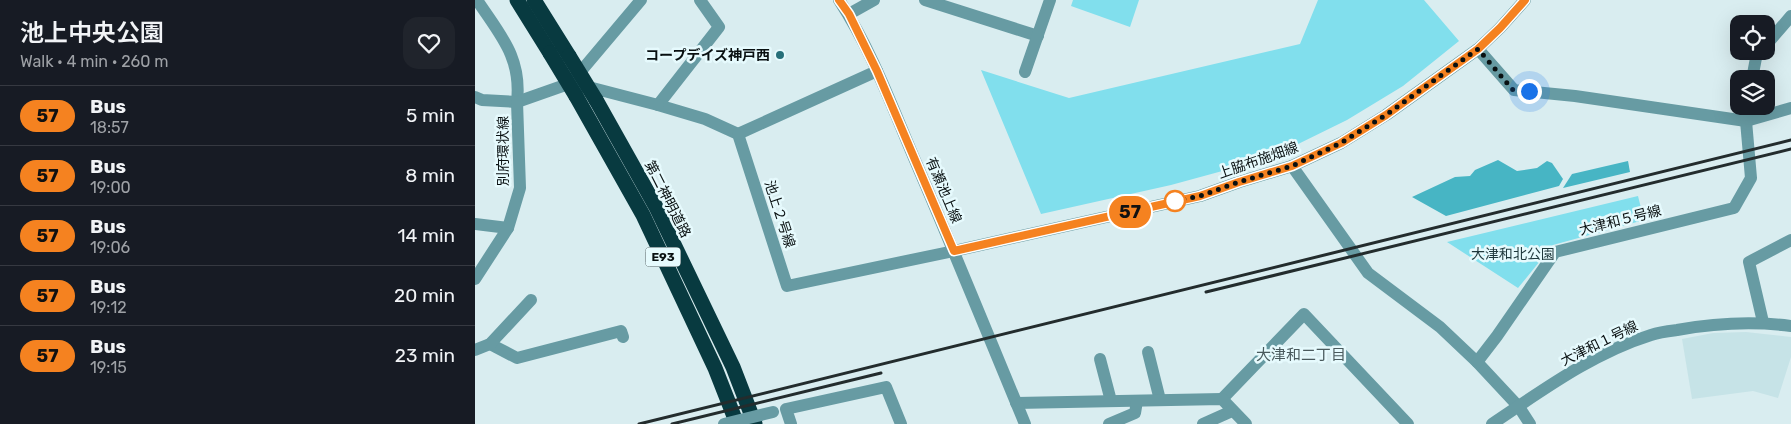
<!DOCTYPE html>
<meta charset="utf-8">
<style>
body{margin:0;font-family:Rubik,"Noto Sans JP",sans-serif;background:#20242c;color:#f1f3f6;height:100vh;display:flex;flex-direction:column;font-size:19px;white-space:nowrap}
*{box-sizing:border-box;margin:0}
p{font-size:16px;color:#9ea1a6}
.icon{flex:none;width:28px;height:28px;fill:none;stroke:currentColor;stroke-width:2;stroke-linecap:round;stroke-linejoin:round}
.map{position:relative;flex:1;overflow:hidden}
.drawer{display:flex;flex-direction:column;background:#171b24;width:475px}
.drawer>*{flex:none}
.badge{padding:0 10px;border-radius:16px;font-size:18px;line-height:32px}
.controls{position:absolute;left:1255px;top:15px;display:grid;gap:10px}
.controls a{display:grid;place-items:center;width:45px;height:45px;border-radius:10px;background:#171b24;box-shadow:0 5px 20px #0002;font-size:25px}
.you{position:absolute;width:25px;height:25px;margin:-12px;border:4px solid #fff;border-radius:50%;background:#1a73e8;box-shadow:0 0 0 8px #1a73e833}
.map>.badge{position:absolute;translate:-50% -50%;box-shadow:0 0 0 2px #fff}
.round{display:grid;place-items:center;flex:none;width:52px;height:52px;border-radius:15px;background:#20242c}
.summary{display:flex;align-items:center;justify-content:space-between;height:85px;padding:0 20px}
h1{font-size:24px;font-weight:600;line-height:38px}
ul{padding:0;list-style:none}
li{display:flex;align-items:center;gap:15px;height:60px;padding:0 20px;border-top:1px solid #363941}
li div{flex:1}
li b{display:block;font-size:19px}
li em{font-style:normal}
li .badge{min-width:55px;font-weight:700;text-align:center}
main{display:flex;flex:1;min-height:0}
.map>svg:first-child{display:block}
.built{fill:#c6e3e7}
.green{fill:#81dfed}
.forest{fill:#47b5c4}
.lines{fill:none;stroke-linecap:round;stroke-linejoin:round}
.minor{stroke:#679ba3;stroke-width:12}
.tertiary{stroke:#679ba3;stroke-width:12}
.motorway{stroke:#083a40;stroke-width:15}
.rail{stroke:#232c2d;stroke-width:3}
.minor-bridge{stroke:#679ba3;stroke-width:12}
.motorway-bridge{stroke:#083a40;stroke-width:15}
.line-casing{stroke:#fff;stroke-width:11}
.line{stroke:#f58220;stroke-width:8}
.walk{stroke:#091011;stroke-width:5;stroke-dasharray:0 9}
.poi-dot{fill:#266f79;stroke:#e6fafd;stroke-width:2}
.stop-dot{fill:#fff;stroke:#f58220;stroke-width:2.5}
.labels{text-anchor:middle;stroke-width:5;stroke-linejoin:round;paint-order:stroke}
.shield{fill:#e6fafd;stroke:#4b5658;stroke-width:1}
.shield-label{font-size:12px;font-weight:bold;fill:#091011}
.poi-label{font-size:14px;font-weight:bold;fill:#091011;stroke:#e6fafd;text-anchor:end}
.street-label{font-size:14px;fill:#091011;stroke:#e6fafd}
.park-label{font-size:14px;fill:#1f383c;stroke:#e6fafd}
.neighbourhood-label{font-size:15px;fill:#4a5a5d;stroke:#e6fafd}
</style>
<main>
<section class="drawer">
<div class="summary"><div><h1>池上中央公園</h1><p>Walk · 4 min · 260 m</p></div><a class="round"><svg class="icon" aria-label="heart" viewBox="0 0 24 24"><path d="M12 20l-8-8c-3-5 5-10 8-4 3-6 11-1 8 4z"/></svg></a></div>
<ul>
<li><span class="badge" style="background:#f58220;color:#111">57</span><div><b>Bus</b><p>18:57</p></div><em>5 min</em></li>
<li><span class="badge" style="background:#f58220;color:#111">57</span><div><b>Bus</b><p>19:00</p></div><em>8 min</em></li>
<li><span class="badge" style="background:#f58220;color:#111">57</span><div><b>Bus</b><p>19:06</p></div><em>14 min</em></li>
<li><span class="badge" style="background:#f58220;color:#111">57</span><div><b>Bus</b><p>19:12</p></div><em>20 min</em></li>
<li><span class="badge" style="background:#f58220;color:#111">57</span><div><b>Bus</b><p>19:15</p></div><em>23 min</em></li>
</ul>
</section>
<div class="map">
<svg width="1316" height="424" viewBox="0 0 1316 424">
<rect width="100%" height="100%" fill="#d9edf0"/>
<polygon class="built" points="1271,332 1316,337 1316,357 1303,398 1278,391 1217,399 1207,339 1238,333"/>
<g class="green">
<polygon points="598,0 664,0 655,27 596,6"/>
<polygon points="843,0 949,0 984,41 928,86 872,120 817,147 751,170 696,185 566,214 506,70 594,98 825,44"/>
<polygon points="1163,196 1169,220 1078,245 1043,288 972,242"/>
</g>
<g class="forest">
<polygon points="1023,160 1042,171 1062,168 1072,161 1077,163 1088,179 1084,186 971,216 937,197 980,177 995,176 1000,170"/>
<polygon points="1153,161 1155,172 1088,188 1097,174"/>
</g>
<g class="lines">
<g class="minor">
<path d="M2 0C25 35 47 57 42 102"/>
<polyline points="225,0 244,27 183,105 230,119 263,134 312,286 479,251"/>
<polyline points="450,0 563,36"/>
<polyline points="374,14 399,0"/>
<polyline points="1291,45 1316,16"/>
<polyline points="1003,49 1039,90 1100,96 1271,121 1316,108"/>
<polyline points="1277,79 1281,58 1286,51"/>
<polyline points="106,85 183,105"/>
<polyline points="817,166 893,273 965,327 1002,362 1044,407 1055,424"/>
<polyline points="0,224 33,228"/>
<polyline points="1288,322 1274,262 1316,240"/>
<polyline points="15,344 42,358 146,331 148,337"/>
<polyline points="0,350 15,344 56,300"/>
<polyline points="673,352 685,400"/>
<polyline points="625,359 636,401"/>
<polyline points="1002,362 1022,336 1080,252 1259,208 1276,178 1271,121 1273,106"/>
<polyline points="747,399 829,314 933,424"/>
<polyline points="541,403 747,399 771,424"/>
<polyline points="316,424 311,409 411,387 426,424"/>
<polyline points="634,424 660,413 662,401"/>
<polyline points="728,424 757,411"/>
</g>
<g class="tertiary">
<path d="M364 0C396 49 416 104 439 158 477 246 513 335 550 424"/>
<polyline points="550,72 575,0"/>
<polyline points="0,97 7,100 42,102 96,83 166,0"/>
<polyline points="263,134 402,71"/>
<polyline points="479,251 725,196 764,182 817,166 866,143 911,115 1003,49 1025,28 1050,0"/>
<polyline points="0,279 33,228 45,188 42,102"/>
<path d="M1017 424C1068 390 1118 353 1176 335 1185 332 1194 331 1202 330 1241 323 1277 321 1316 326"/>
</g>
<g class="motorway">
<polyline points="42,0 75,53"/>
<polyline points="59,0 94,56"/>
<polyline points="101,96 168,215 240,368 262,424"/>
<polyline points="121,100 181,207 258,367 280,424"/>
</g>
<g class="rail">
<polyline points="731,292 1316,149"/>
<polyline points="164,424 1316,140"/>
<polyline points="197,424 406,373"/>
</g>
<polyline class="minor-bridge" points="249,424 298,412"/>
<g class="motorway-bridge">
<polyline points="75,53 101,96"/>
<polyline points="94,56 121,100"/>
</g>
</g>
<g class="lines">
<defs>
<polyline id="line" points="364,0 374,14 402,71 479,251 725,196 764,182 817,166 866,143 911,115 1003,49 1025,28 1050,0"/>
</defs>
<use href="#line" class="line-casing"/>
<use href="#line" class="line"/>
<polyline class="walk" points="700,201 725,196 764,182 817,166 866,143 911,115 1003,49 1038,90 1054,91"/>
</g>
<circle class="poi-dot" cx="305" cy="55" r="5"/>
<circle class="stop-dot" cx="700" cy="201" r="10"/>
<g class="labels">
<rect class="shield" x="170.5" y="247.5" width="35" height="19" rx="4"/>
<g class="shield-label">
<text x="188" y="261">E93</text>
</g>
<g class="poi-label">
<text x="295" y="60">コープデイズ神戸西</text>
</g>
<g class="street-label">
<text transform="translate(28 151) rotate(-90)" y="5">別府環状線</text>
<text transform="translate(783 160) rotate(-19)" y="5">上脇布施畑線</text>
<text transform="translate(469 190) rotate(67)" y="5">有瀬池上線</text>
<text transform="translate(193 199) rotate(63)" y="5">第二神明道路</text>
<text transform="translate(305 214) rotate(72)" y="5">池上２号線</text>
<text transform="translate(1145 220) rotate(-14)" y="5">大津和５号線</text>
<text transform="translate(1124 343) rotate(-26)" y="5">大津和１号線</text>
</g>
<g class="park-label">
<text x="1038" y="259">大津和北公園</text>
</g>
<g class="neighbourhood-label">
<text x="826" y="360">大津和二丁目</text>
</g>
</g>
</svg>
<div class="controls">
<a><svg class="icon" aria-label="locate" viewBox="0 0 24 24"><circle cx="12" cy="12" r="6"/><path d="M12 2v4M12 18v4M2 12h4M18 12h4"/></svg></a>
<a><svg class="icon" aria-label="layers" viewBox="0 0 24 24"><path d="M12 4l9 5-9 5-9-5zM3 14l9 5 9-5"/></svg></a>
</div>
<div class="you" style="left:1054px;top:91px"></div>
<b class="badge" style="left:655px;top:212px;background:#f58220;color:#111">57</b>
</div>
</main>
